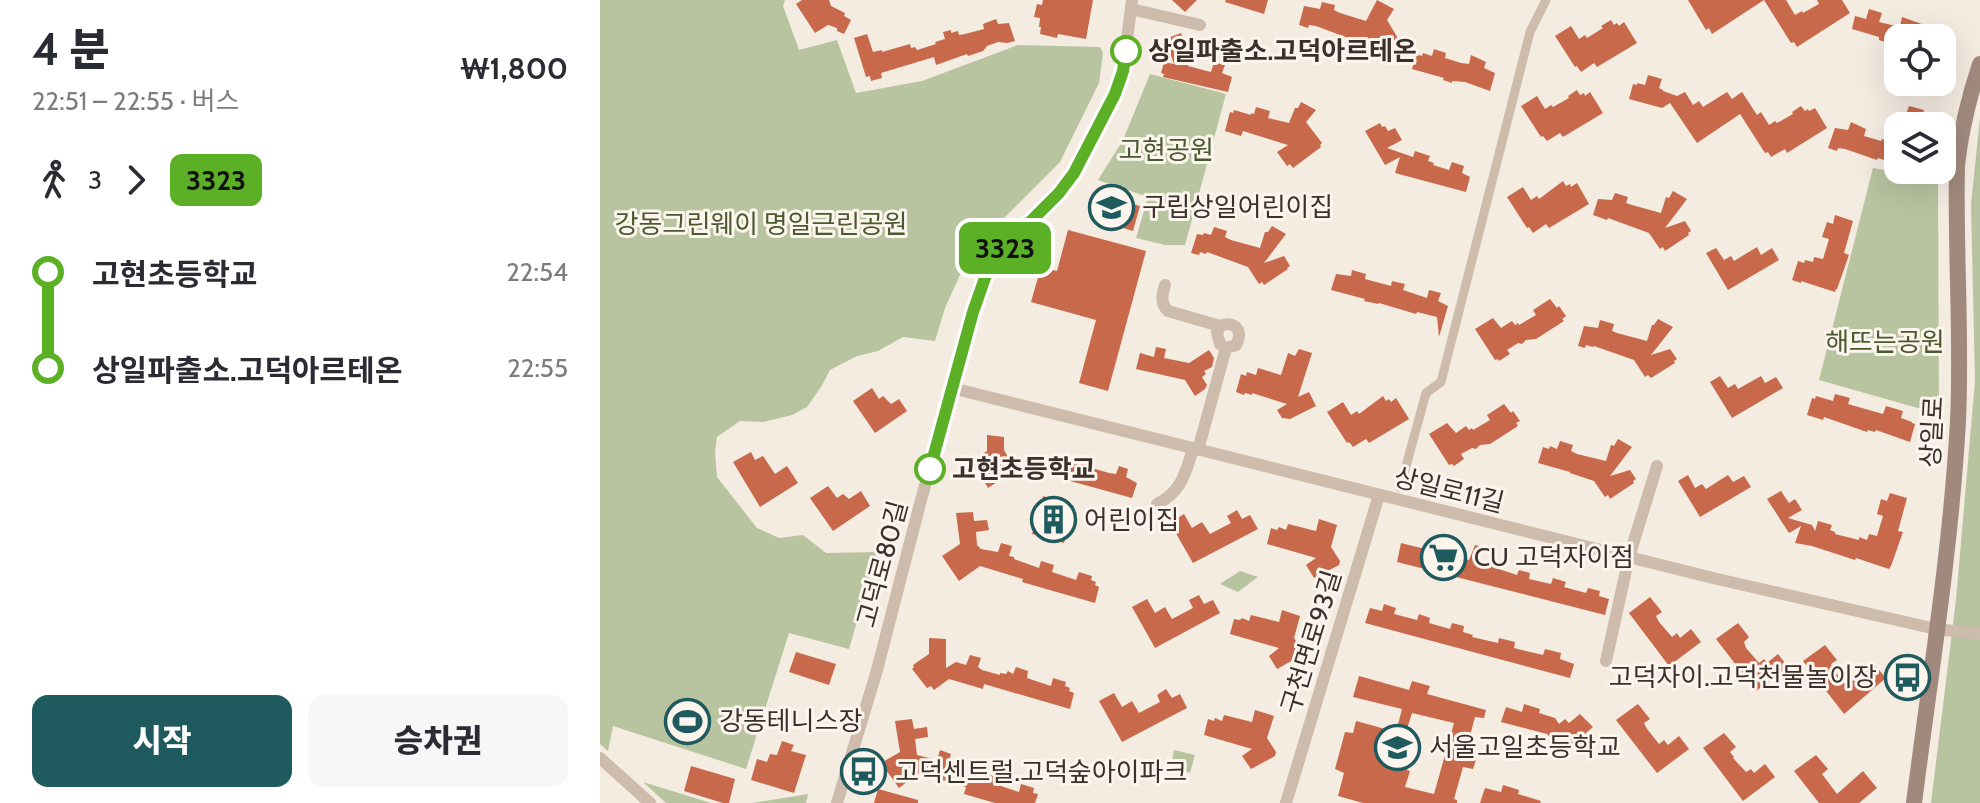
<!DOCTYPE html>
<html lang="ko">
<meta charset="utf-8">
<style>
body{margin:0;font-family:Cabin,"Noto Sans KR",sans-serif;background:#f7f7f7;color:#2b2b33;height:100vh;display:flex;flex-direction:column;font-size:30px;white-space:nowrap}
*{box-sizing:border-box;margin:0}
p{font-size:26px;color:#7c7c81}
.icon{flex:none;width:44px;height:44px;fill:none;stroke:currentColor;stroke-width:2;stroke-linecap:round;stroke-linejoin:round}
.map{position:relative;flex:1;overflow:hidden}
.drawer{display:flex;flex-direction:column;background:#fff;width:600px}
.drawer>*{flex:none}
.badge{padding:0 16px;border-radius:12px;font-size:28px;line-height:52px}
.tools{position:absolute;left:1284px;top:24px;display:grid;gap:16px}
.tools a{display:grid;place-items:center;width:72px;height:72px;border-radius:16px;background:#fff;box-shadow:0 8px 32px #0002;font-size:40px}
.map>.badge{position:absolute;translate:-50% -50%;box-shadow:0 0 0 4px #fff}
.legs{display:flex;align-items:center;gap:12px;height:88px;padding:0 32px;font-size:26px}
.legs p{margin-inline-start:auto}
.head{display:flex;align-items:center;justify-content:space-between;height:136px;padding:0 32px}
h1{font-size:44px;font-weight:800;line-height:60px}
.cta{display:flex;gap:16px;margin-top:auto;padding:16px 32px}
.cta a{flex:1;height:92px;border-radius:16px;background:#1f5a5e;color:#fff;font-size:32px;font-weight:800;line-height:92px;text-align:center}
.cta a+a{background:#f7f7f7;color:#2b2b33}
ul{padding:0 32px;list-style:none}
li{display:flex;align-items:center;gap:28px;height:96px;font-size:30px}
li i{display:grid;place-items:center;width:12px;height:100%;margin:0 10px;background:currentColor}
li i::after{content:'';width:20px;height:20px;margin:-10px;border:6px solid;border-radius:50%;background:#fff}
li p{margin-inline-start:auto}
li:first-child i{background:linear-gradient(#0000 50%,currentColor 0)}
li:last-child i{background:linear-gradient(currentColor 50%,#0000 0)}
main{display:flex;flex:1;min-height:0}
.map>svg:first-child{display:block}
.green{fill:#b8c4a0}
.building{fill:#c8694b;fill-rule:evenodd}
.lines{fill:none;stroke-linecap:round;stroke-linejoin:round}
.pedestrian{stroke:#cdbbac;stroke-width:9}
.minor{stroke:#cdbbac;stroke-width:12}
.secondary{stroke:#a18a7d;stroke-width:16}
.line-1-casing{stroke:#fff;stroke-width:18}
.line-1{stroke:#5bb025;stroke-width:12}
.stop-1-dot{fill:#fff;stroke:#5bb025;stroke-width:4}
.labels{text-anchor:middle;stroke-width:6;stroke-linejoin:round;paint-order:stroke}
.stop-label{font-size:26px;font-weight:bold;fill:#3b302b;stroke:#fbf5ee;text-anchor:start}
.park-label{font-size:26px;fill:#4a5a2e;stroke:#fbf5ee}
.poi-label{font-size:26px;fill:#3b302b;stroke:#fbf5ee;text-anchor:start}
.street-label{font-size:26px;fill:#3b302b;stroke:#fbf5ee}
</style>
<main>
<section class="drawer">
<div class="head"><div><h1>4 분</h1><p>22:51 – 22:55 · 버스</p></div><b>₩1,800</b></div>
<div class="legs"><svg class="icon" aria-label="walk" viewBox="0 0 24 24"><circle cx="13" cy="4" r="2"/><path d="M13 8l-2 6 4 7M11 14l-3 7M7 12l3-4h3l4 4"/></svg>3<svg class="icon" aria-label="forward" viewBox="0 0 24 24"><path d="M9 5l7 7-7 7"/></svg><b class="badge" style="background:#5bb025;color:#111">3323</b></div>
<ul>
<li><i style="color:#5bb025"></i><b>고현초등학교</b><p>22:54</p></li>
<li><i style="color:#5bb025"></i><b>상일파출소.고덕아르테온</b><p>22:55</p></li>
</ul>
<div class="cta"><a>시작</a><a>승차권</a></div>
</section>
<div class="map">
<svg width="1380" height="803" viewBox="0 0 1380 803">
<rect width="100%" height="100%" fill="#f4ebe1"/>
<g class="green">
<polygon points="0,0 185,0 183,6 199,50 237,40 256,93 322,81 418,45 500,47 503,53 499,83 460,162 400,222 364,266 345,308 335,341 303,337 278,351 257,356 230,370 221,387 207,407 192,415 163,422 140,421 117,437 115,452 117,477 157,528 179,538 203,535 226,553 277,552 249,649 189,633 146,769 13,726 8,751 0,744"/>
<polygon points="550,74 626,94 585,245 565,245 536,238 548,197 498,180 523,140"/>
<polygon points="1380,118 1380,803 1331,803 1356,600 1375,381 1371,204"/>
<polygon points="1273,168 1338,180 1339,414 1219,380"/>
<polygon points="640,571 658,577 638,592 620,584"/>
<polygon points="574,750 595,755 590,773 571,766"/>
<polygon points="43,782 111,803 66,803"/>
<polygon points="208,794 206,803 151,803 152,803"/>
</g>
<g class="building">
<polygon points="202,0 229,0 231,6 245,13 244,16 251,20 244,34 237,31 237,28 228,25 215,33 196,4"/>
<polygon points="443,0 493,0 486,39 458,34 457,38 440,34 441,27 439,27 440,18 434,17 437,4 442,5"/>
<polygon points="572,0 597,0 585,12"/>
<polygon points="626,0 668,0 664,14 625,2"/>
<polygon points="777,0 794,9 787,20 799,40 796,42 797,44 772,59 770,57 767,58 756,41 716,26 709,25 708,28 699,25 704,6 720,9 722,2 735,5 734,10 740,13 766,21"/>
<polygon points="1088,0 1186,0 1195,15 1202,11 1203,13 1219,4 1217,0 1242,0 1250,13 1197,47 1194,42 1191,43 1164,0 1112,34 1109,28 1106,30"/>
<polygon points="1269,9 1282,13 1279,22 1300,27 1302,17 1333,28 1332,30 1353,35 1352,38 1298,38 1298,43 1289,40 1288,43 1279,40 1279,37 1252,29 1255,16 1266,19"/>
<polygon points="396,19 398,24 409,23 415,41 407,43 398,42 387,46 383,51 368,56 367,54 336,65 334,57 281,73 282,78 271,81 270,76 266,77 254,38 267,34 273,52 282,50 282,52 310,44 311,48 315,47 317,50 336,44 335,42 345,39 343,32 351,30 351,33 358,31 359,35 365,34 384,29 383,24"/>
<polygon points="1011,20 1014,25 1017,23 1019,26 1024,22 1037,43 997,67 994,63 981,72 977,66 975,67 955,36 971,26 979,39 985,35 987,38 1003,28 1001,26"/>
<polygon points="581,33 585,44 582,54 591,56 588,66 611,72 614,62 625,65 622,73 632,77 628,92 563,77 564,74 561,73 564,62 574,64 565,39"/>
<polygon points="834,49 846,53 845,58 861,63 869,64 871,55 886,62 884,68 895,73 890,91 865,82 852,81 852,83 843,80 844,78 812,69 816,54 822,56 823,53 832,56"/>
<polygon points="1048,75 1062,79 1059,88 1063,90 1063,91 1077,96 1085,92 1093,105 1099,101 1103,107 1127,92 1132,99 1142,92 1157,115 1161,112 1169,125 1175,121 1177,123 1193,114 1192,112 1201,106 1205,111 1208,109 1209,111 1215,108 1227,128 1187,153 1185,149 1171,157 1168,152 1165,153 1140,114 1097,143 1070,103 1062,108 1029,99 1033,84 1037,85 1037,83 1045,85"/>
<polygon points="977,90 980,95 984,93 985,96 990,92 1003,113 963,137 960,133 947,141 943,136 941,137 921,106 937,96 945,109 951,105 953,107 969,98 968,96"/>
<polygon points="701,102 716,110 706,122 722,143 720,145 721,147 693,168 690,164 687,166 677,152 688,145 643,131 641,136 625,131 630,112 633,113 634,110 651,115 651,113 654,114 656,107 670,111 668,118 689,123 695,108 698,108"/>
<polygon points="1309,106 1324,110 1319,126 1295,126 1299,112 1306,114"/>
<polygon points="1251,122 1266,129 1264,136 1281,141 1282,139 1288,141 1289,136 1298,138 1298,162 1286,158 1284,160 1278,158 1277,160 1245,149 1238,148 1237,151 1228,148 1235,128 1248,130"/>
<polygon points="780,123 782,127 785,126 788,131 795,128 802,140 787,148 813,157 815,151 830,156 828,161 834,163 833,165 849,170 852,162 864,166 862,173 870,177 866,192 795,173 800,157 785,165 765,131"/>
<polygon points="963,181 966,186 970,184 971,187 977,183 989,204 949,228 946,224 933,233 929,227 927,228 907,197 923,187 931,200 937,196 939,199"/>
<polygon points="1073,191 1087,199 1065,228 1085,221 1091,231 1088,233 1089,235 1065,251 1063,247 1060,249 1049,233 1008,218 1007,220 993,215 998,199 1012,200 1015,193 1028,197 1026,203 1032,205 1061,213 1066,197 1069,198"/>
<polygon points="508,194 530,201 529,203 540,206 533,231 490,218 493,206 504,210"/>
<polygon points="1235,215 1253,221 1244,253 1249,255 1237,289 1236,289 1235,292 1201,281 1201,283 1192,280 1198,261 1204,263 1205,260 1213,262 1214,257 1223,259 1229,239 1222,237 1227,222 1233,224"/>
<polygon points="672,226 686,234 664,263 684,256 690,266 687,268 688,269 664,285 662,282 659,284 648,267 607,252 606,254 600,252 599,255 591,253 597,234 603,235 604,233 611,235 614,227 627,231 625,237 631,240 660,248 665,232 668,232"/>
<polygon points="468,230 546,251 508,391 479,383 496,320 431,302 441,267 457,271"/>
<polygon points="1157,247 1161,255 1172,248 1179,260 1128,290 1106,253 1116,248 1124,260 1131,256 1134,261"/>
<polygon points="752,270 766,274 765,279 791,286 792,281 805,284 803,290 827,298 829,290 841,293 838,301 848,306 839,337 837,317 817,312 816,314 779,303 778,304 764,301 765,299 731,290 736,274 751,276"/>
<polygon points="950,299 957,308 959,306 966,316 962,319 964,321 936,339 926,340 922,344 918,343 907,350 910,354 899,361 898,359 895,360 875,329 893,318 901,328 912,321 915,325 918,323 919,325 936,315 933,310"/>
<polygon points="1058,319 1073,327 1051,355 1070,349 1077,359 1074,361 1075,363 1051,378 1048,375 1045,377 1034,360 994,346 993,347 986,345 985,348 978,346 984,326 998,328 1000,320 1014,324 1012,331 1017,333 1047,341 1052,325 1054,325"/>
<polygon points="556,347 566,349 564,358 589,363 609,350 614,358 612,367 604,371 606,374 602,377 607,385 605,389 595,396 585,380 536,369 540,353 554,357"/>
<polygon points="699,349 712,353 698,397 709,392 716,406 690,419 682,418 677,410 687,404 652,393 652,395 645,393 644,395 636,392 641,374 646,376 647,372 656,375 658,368 681,375 688,353 695,356"/>
<polygon points="1120,376 1128,388 1135,384 1138,389 1161,376 1165,383 1176,377 1183,388 1132,418 1110,382"/>
<polygon points="272,388 279,399 283,396 291,404 299,399 307,411 275,433 253,401"/>
<polygon points="1235,394 1250,398 1248,404 1283,414 1286,406 1303,411 1301,418 1312,422 1312,423 1315,424 1310,442 1276,430 1275,432 1268,430 1267,432 1224,417 1223,420 1207,415 1212,398 1215,399 1216,396 1233,401"/>
<polygon points="783,396 786,401 789,399 791,402 796,398 809,419 769,443 766,439 753,447 749,442 747,443 727,412 743,402 751,415 757,411 759,414"/>
<polygon points="904,404 911,413 913,411 920,421 916,423 918,426 890,444 880,445 876,449 872,448 861,454 864,459 854,466 852,464 849,465 829,434 847,423 856,433 866,426 869,430 872,428 873,430 890,420 887,415"/>
<polygon points="387,435 404,437 404,450 411,462 401,470 405,477 388,488 372,460 387,451"/>
<polygon points="1018,439 1032,447 1010,476 1030,470 1036,479 1033,481 1034,483 1010,499 1008,495 1005,497 994,481 970,473 970,472 938,463 943,447 949,449 950,446 957,449 960,441 973,445 971,451 977,454 1006,461 1011,445 1014,446"/>
<polygon points="151,452 155,460 163,456 175,474 187,466 198,483 160,507 133,462"/>
<polygon points="484,456 495,459 492,468 509,473 516,474 519,466 528,469 526,477 537,483 532,498 463,479 468,463 474,465 475,463 481,465"/>
<polygon points="1088,475 1095,488 1102,484 1106,489 1128,475 1133,482 1144,476 1151,487 1100,517 1078,481"/>
<polygon points="228,486 237,498 243,494 249,499 261,491 270,506 233,531 210,498"/>
<polygon points="1181,491 1189,503 1195,499 1202,510 1188,518 1212,525 1215,531 1218,521 1232,525 1230,530 1235,532 1235,534 1259,540 1259,537 1267,540 1269,534 1277,536 1283,516 1277,514 1281,499 1287,501 1290,493 1307,498 1298,531 1303,532 1291,566 1289,569 1256,558 1255,560 1212,546 1195,543 1201,526 1189,533 1167,499"/>
<polygon points="443,496 474,506 464,543 432,534"/>
<polygon points="637,510 642,519 650,515 658,529 593,563 570,523 584,514 592,528 602,522 610,534 631,523 627,516"/>
<polygon points="373,512 374,521 387,520 389,530 376,532 377,545 381,549 398,552 401,543 412,546 409,556 414,557 414,559 439,568 441,561 454,565 452,572 476,580 479,572 492,576 491,580 496,582 495,585 499,587 495,603 422,582 423,579 380,566 359,581 342,556 360,544 356,513"/>
<polygon points="719,519 737,525 731,547 740,561 739,565 714,578 706,565 716,558 667,544 671,528 677,530 679,527 686,530 688,524 716,531"/>
<polygon points="801,543 869,560 875,545 879,546 877,562 917,575 919,570 930,573 929,579 951,584 953,578 966,582 964,587 986,593 988,588 1000,591 999,596 1009,599 1005,615 797,562"/>
<polygon points="599,595 604,604 613,600 620,613 555,648 532,607 547,599 555,613 565,607 572,619 593,608 589,600"/>
<polygon points="1050,597 1062,612 1056,616 1059,622 1072,637 1077,633 1080,638 1091,629 1101,642 1069,666 1029,613"/>
<polygon points="784,604 796,608 794,614 817,620 819,614 830,618 829,623 850,629 852,623 864,626 863,632 873,635 872,637 898,643 899,638 915,642 914,648 943,655 945,649 961,653 960,659 974,664 970,678 765,623 770,608 782,611"/>
<polygon points="682,610 700,616 694,638 703,651 702,655 677,669 669,656 679,648 630,634 634,619 640,620 642,618 649,621 651,615 679,622"/>
<polygon points="1138,623 1149,637 1144,642 1146,648 1159,663 1164,659 1167,663 1178,654 1188,667 1156,691 1116,639"/>
<polygon points="329,638 346,639 346,668 356,662 366,665 370,655 381,658 378,667 382,670 400,675 400,673 406,674 408,671 413,674 416,667 428,671 427,678 451,686 453,678 466,682 465,686 470,688 469,691 474,693 470,709 384,684 383,689 349,679 334,690 331,686 327,688 312,669 314,667 313,665 329,654"/>
<polygon points="1225,645 1237,660 1231,664 1234,670 1246,685 1272,662 1286,678 1244,714 1203,661"/>
<polygon points="196,652 236,664 229,685 189,672"/>
<path d="M759 676 809 690 812 681 830 686 827 694 886 710 884 718 875 717 865 754 877 757 873 769 863 767 854 799 857 800V803H763L738 796 744 773 735 769 745 732 753 733 756 721 796 732 802 709 753 697ZM812 713 854 723 834 794 805 787 810 771 807 770 812 751 801 748Z"/>
<polygon points="566,689 572,698 580,694 587,708 522,742 499,701 514,693 522,707 532,701 539,713 560,702 557,695"/>
<polygon points="924,704 940,709 939,713 955,718 959,724 965,719 969,723 980,714 993,727 964,752 947,734 901,722 906,707 922,712"/>
<polygon points="1038,704 1050,719 1044,723 1047,729 1059,744 1064,740 1068,745 1079,736 1089,749 1057,773 1016,720"/>
<polygon points="655,710 674,716 667,738 676,752 675,756 651,769 642,756 652,749 604,735 608,719 614,721 615,718 622,721 624,715 652,722"/>
<polygon points="312,719 314,729 327,727 328,737 315,739 317,755 337,760 340,750 351,754 348,763 359,768 357,775 374,780 376,777 381,780 384,773 396,777 395,784 419,792 421,784 434,788 433,793 438,794 435,803 395,803 364,794 366,787 319,773 299,788 281,763 300,752 295,721"/>
<polygon points="1124,733 1136,747 1130,752 1134,757 1133,758 1146,772 1151,769 1154,773 1165,764 1175,777 1143,801 1103,748"/>
<polygon points="182,741 194,745 191,751 206,755 194,793 151,780 157,759 167,762 170,754 177,755"/>
<polygon points="1216,755 1228,769 1222,774 1237,794 1263,771 1277,788 1259,803 1219,803 1194,771"/>
<polygon points="91,766 135,779 129,803 123,803 84,791"/>
<polygon points="903,785 919,790 918,794 941,801 940,803 880,803 885,788 901,792"/>
<polygon points="278,789 318,800 318,803 274,803"/>
</g>
<g class="lines">
<polyline class="pedestrian" points="800,488 826,393 841,382 930,32 946,0"/>
<g class="minor">
<polyline points="531,9 600,25"/>
<path d="M565 285C562 295 560 303 568 311L620 326"/>
<polyline points="352,388 1113,578 1336,629 1380,634"/>
<path d="M598 450 626 348 636 345C644 331 635 320 620 326L617 333 620 344 626 348"/>
<path d="M557 504C582 491 585 474 593 449"/>
<polyline points="1006,661 1029,557 1057,466"/>
<polyline points="0,758 50,803"/>
<polyline points="237,803 277,670 321,500 382,284 386,275 402,251 459,193 474,173 515,94 523,71 532,0"/>
<polyline points="686,803 779,495"/>
</g>
<path class="secondary" d="M1314 803C1330 677 1351 548 1358 421 1362 336 1355 251 1357 165 1361 130 1369 97 1380 64"/>
</g>
<g class="lines">
<defs>
<polyline id="line-1" points="330,469 373,312 386,275 411,241 459,193 474,173 515,94 523,71 526,51"/>
</defs>
<use href="#line-1" class="line-1-casing"/>
<use href="#line-1" class="line-1"/>
</g>
<defs>
<symbol id="school-ring" viewBox="-11 -11 22 22"><circle r="9.5" fill="#fbf5ee" stroke="#1f5a5e" stroke-width="1.5"/><path d="M0-5L7-2L0 1L-7-2ZM-4 1L0 2.5L4 1V4Q0 6-4 4Z" fill="#1f5a5e"/></symbol>
<symbol id="building-ring" viewBox="-11 -11 22 22"><circle r="9.5" fill="#fbf5ee" stroke="#1f5a5e" stroke-width="1.5"/><path d="M-4-6H4V6H1V3H-1V6H-4ZM-2.5-4.3h1.7v1.8h-1.7ZM.8-4.3h1.7v1.8H.8ZM-2.5-1h1.7V.8h-1.7ZM.8-1h1.7V.8H.8Z" fill="#1f5a5e"/></symbol>
<symbol id="supermarket-ring" viewBox="-11 -11 22 22"><circle r="9.5" fill="#fbf5ee" stroke="#1f5a5e" stroke-width="1.5"/><path d="M-6-5.5h2.5l.6 2H6L4.5 2H-2.5L-4.4-4H-6ZM-1.5 3.2a1.3 1.3 0 1 0 .1 0ZM3 3.2a1.3 1.3 0 1 0 .1 0Z" fill="#1f5a5e"/></symbol>
<symbol id="bus-ring" viewBox="-11 -11 22 22"><circle r="9.5" fill="#fbf5ee" stroke="#1f5a5e" stroke-width="1.5"/><path d="M-5-6H5V4H4V6H2V4H-2V6H-4V4H-5ZM-3.5-4V0h7V-4ZM-3.5 1.2v1.5H-2V1.2ZM2 1.2v1.5H3.5V1.2Z" fill="#1f5a5e"/></symbol>
<symbol id="stadium-ring" viewBox="-11 -11 22 22"><circle r="9.5" fill="#fbf5ee" stroke="#1f5a5e" stroke-width="1.5"/><path d="M0-5a6.5 5 0 1 0 0 10a6.5 5 0 1 0 0-10ZM-3.5-1.8h7v3.6h-7Z" fill="#1f5a5e"/></symbol>
</defs>
<g fill-rule="evenodd">
<use href="#school-ring" x="486" y="182" width="51" height="51"/>
<use href="#building-ring" x="428" y="494" width="51" height="51"/>
<use href="#supermarket-ring" x="818" y="532" width="51" height="51"/>
<use href="#bus-ring" x="1282" y="652" width="51" height="51"/>
<use href="#stadium-ring" x="62" y="696" width="51" height="51"/>
<use href="#school-ring" x="772" y="722" width="51" height="51"/>
<use href="#bus-ring" x="238" y="746" width="51" height="51"/>
</g>
<g class="stop-1-dot">
<circle cx="526" cy="51" r="14"/>
<circle cx="330" cy="469" r="14"/>
</g>
<g class="labels">
<g class="stop-label">
<text x="548" y="60">상일파출소.고덕아르테온</text>
<text x="352" y="478">고현초등학교</text>
</g>
<g class="park-label">
<text x="566" y="159">고현공원</text>
<text x="161" y="233">강동그린웨이 명일근린공원</text>
<text x="1285" y="351">해뜨는공원</text>
</g>
<g class="poi-label">
<text x="542" y="216">구립상일어린이집</text>
<text x="484" y="529">어린이집</text>
<text x="874" y="566">CU 고덕자이점</text>
<text x="1277" y="686" text-anchor="end">고덕자이.고덕천물놀이장</text>
<text x="119" y="730">강동테니스장</text>
<text x="829" y="756">서울고일초등학교</text>
<text x="295" y="781">고덕센트럴.고덕숲아이파크</text>
</g>
<g class="street-label">
<text transform="translate(1332 432) rotate(-87)" y="9">상일로</text>
<text transform="translate(849 490) rotate(14)" y="9">상일로11길</text>
<text transform="translate(282 564) rotate(-75)" y="9">고덕로80길</text>
<text transform="translate(711 642) rotate(-73)" y="9">구천면로93길</text>
</g>
</g>
</svg>
<div class="tools">
<a><svg class="icon" aria-label="locate" viewBox="0 0 24 24"><circle cx="12" cy="12" r="6"/><path d="M12 2v4M12 18v4M2 12h4M18 12h4"/></svg></a>
<a><svg class="icon" aria-label="layers" viewBox="0 0 24 24"><path d="M12 4l9 5-9 5-9-5zM3 14l9 5 9-5"/></svg></a>
</div>
<b class="badge" style="left:405px;top:248px;background:#5bb025;color:#111">3323</b>
</div>
</main>
